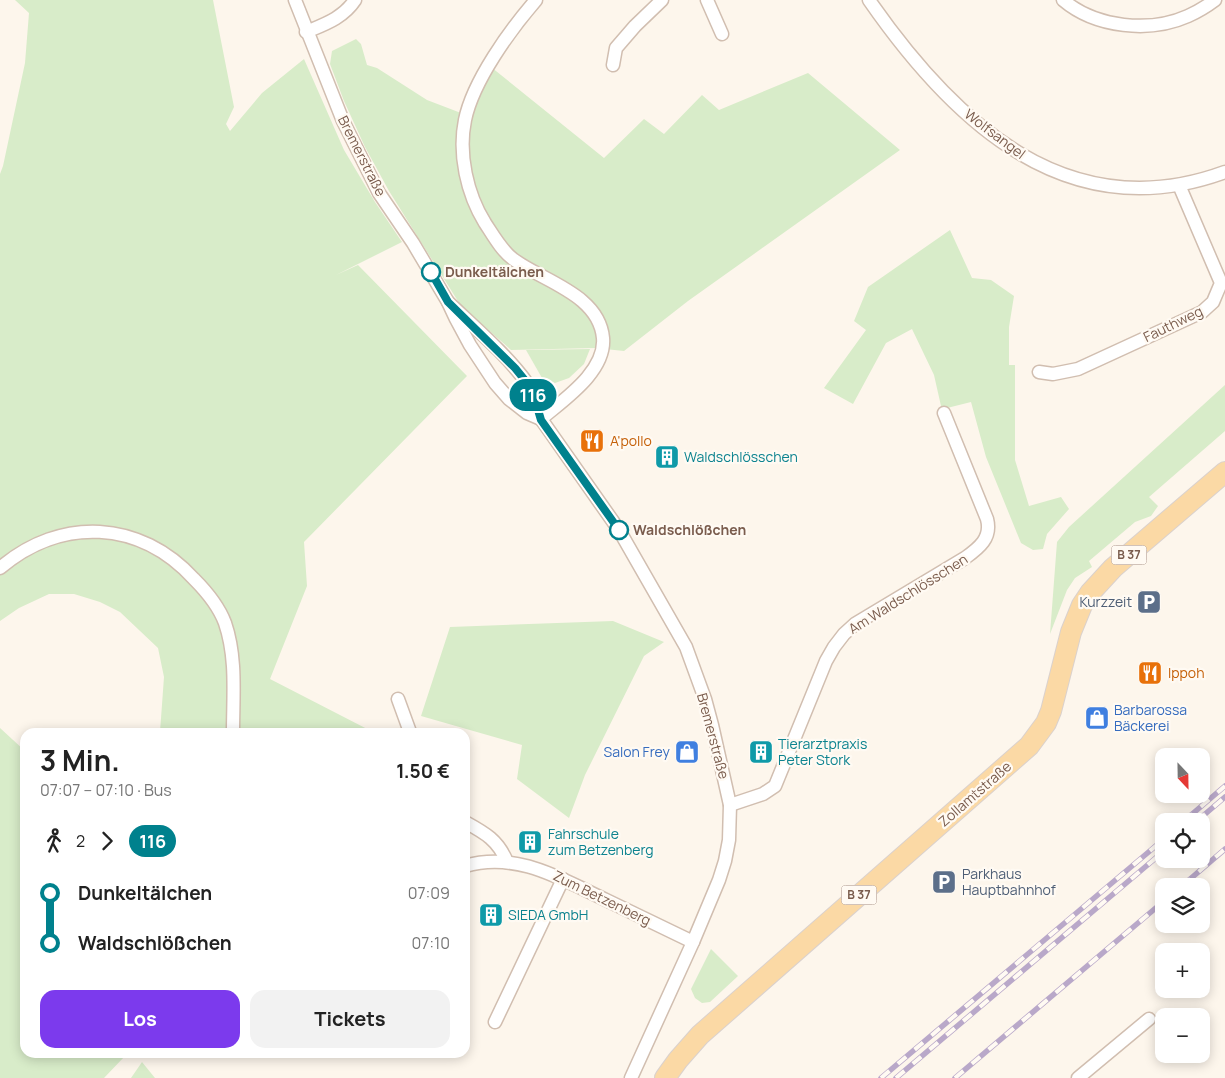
<!DOCTYPE html>
<html lang="de">
<meta charset="utf-8">
<style>
body{margin:0;font-family:Manrope,sans-serif;background:#f2f2f2;color:#222;height:100vh;display:flex;flex-direction:column;font-size:19px;white-space:nowrap}
*{box-sizing:border-box;margin:0}
p{font-size:16px;color:#767676}
.icon{flex:none;width:28px;height:28px;fill:none;stroke:currentColor;stroke-width:2;stroke-linecap:round;stroke-linejoin:round}
.map{position:relative;flex:1;overflow:hidden}
.side{position:absolute;left:20px;top:728px;width:450px;height:330px;display:flex;flex-direction:column;background:#fff;border-radius:15px;box-shadow:0 2px 12px #0003}
.side>*{flex:none}
.badge{padding:0 10px;border-radius:16px;font-size:18px;line-height:32px}
.needle{width:32px;rotate:158deg}
.tools{position:absolute;left:1155px;top:748px;display:grid;gap:10px}
.tools a{display:grid;place-items:center;width:55px;height:55px;border-radius:10px;background:#fff;box-shadow:0 2px 12px #0003;font-size:25px}
.map>.badge{position:absolute;translate:-50% -50%;box-shadow:0 0 0 2px #fff}
.legs{display:flex;align-items:center;gap:8px;height:55px;padding:0 20px;font-size:16px}
.legs p{margin-inline-start:auto}
.headline{display:flex;align-items:center;justify-content:space-between;height:85px;padding:0 20px}
h1{font-size:28px;font-weight:700;line-height:38px}
.cta{display:flex;gap:10px;margin-top:auto;padding:10px 20px}
.cta a{flex:1;height:58px;border-radius:15px;background:#7c3aed;color:#fff;font-size:20px;font-weight:700;line-height:58px;text-align:center}
.cta a+a{background:#f2f2f2;color:#222}
ul{padding:0 20px;list-style:none}
li{display:flex;align-items:center;gap:18px;height:50px;font-size:19px}
li i{display:grid;place-items:center;width:8px;height:100%;margin:0 6px;background:currentColor}
li i::after{content:'';width:12px;height:12px;margin:-6px;border:4px solid;border-radius:50%;background:#fff}
li p{margin-inline-start:auto}
li:first-child i{background:linear-gradient(#0000 50%,currentColor 0)}
li:last-child i{background:linear-gradient(currentColor 50%,#0000 0)}
.map>svg:first-child{display:block}
.green{fill:#d8ecc9}
.lines{fill:none;stroke-linecap:round;stroke-linejoin:round}
.minor-casing{stroke:#d1beb0;stroke-width:15}
.primary-casing{stroke:#dad1cd;stroke-width:22}
.minor{stroke:#fff;stroke-width:12}
.primary{stroke:#fbd9a5;stroke-width:20}
.rail-casing{stroke:#b9a8c9;stroke-width:5.5}
.rail{stroke:#fffaf3;stroke-width:4;stroke-dasharray:11;stroke-linecap:butt}
.line-1-casing{stroke:#fff;stroke-width:11}
.line-1{stroke:#00818d;stroke-width:8}
.stop-1-dot{fill:#fff;stroke:#00818d;stroke-width:2.5}
.labels{text-anchor:middle;stroke-width:4.5;stroke-linejoin:round;paint-order:stroke}
.shield{fill:#fffaf3;stroke:#a28b7f;stroke-width:1}
.shield-label{font-size:12px;font-weight:bold;fill:#7a5c4d}
.street-label{font-size:14px;fill:#7a5c4d;stroke:#fffaf3}
.stop-label{font-size:14px;font-weight:bold;fill:#7a5c4d;stroke:#fffaf3;text-anchor:start}
.food-label{font-size:14px;fill:#c56008;stroke:#fffaf3;text-anchor:start}
.culture-label{font-size:14px;fill:#0d838f;stroke:#fffaf3;text-anchor:start}
.service-label{font-size:14px;fill:#4e5e75;stroke:#fffaf3;text-anchor:end}
.shop-label{font-size:14px;fill:#366cbe;stroke:#fffaf3;text-anchor:start}
</style>
<div class="map">
<svg width="1225" height="1078" viewBox="0 0 1225 1078">
<rect width="100%" height="100%" fill="#fdf6ec"/>
<g class="green">
<polygon points="15,0 213,0 234,107 226,124 230,131 262,93 304,59 344,150 375,202 402,242 336,275 358,265 467,376 304,542 307,586 270,679 373,732 160,732 164,677 158,648 120,612 100,602 74,594 49,594 19,608 0,621 0,174 3,166 25,63 29,13"/>
<polygon points="356,39 361,44 367,65 377,68 427,100 461,113 486,63 604,158 644,119 664,134 702,95 719,110 808,73 900,150 688,301 624,351 595,348 511,350 461,306 389,191 365,147 344,101 330,64 332,51"/>
<polygon points="950,230 972,278 991,280 1014,296 1009,327 1009,365 1015,365 1015,460 1029,506 1061,497 1069,509 1047,534 1043,549 1033,550 1021,543 986,457 971,402 947,408 941,406 934,375 912,329 886,343 853,404 824,388 866,330 854,321 868,287"/>
<polygon points="590,349 584,364 569,378 555,383 542,378 526,350"/>
<polygon points="1225,385 1225,431 1149,497 1158,506 1151,516 1135,522 1089,561 1092,567 1075,578 1067,590 1050,634 1057,542 1069,527"/>
<polygon points="613,621 664,642 644,656 585,775 569,818 517,779 522,745 421,716 450,627"/>
<polygon points="0,728 25,751 25,1052 119,1053 124,1057 104,1078 0,1078"/>
<polygon points="711,949 738,976 710,1002 702,1003 695,998 691,989"/>
<polygon points="142,1062 155,1078 131,1078"/>
</g>
<g class="lines">
<defs>
<g id="minor">
<polyline points="295,0 343,121 379,193 413,243 448,302 456,319 470,345 495,383 509,399 527,413 541,419"/>
<path d="M536 0C510 30 473 81 465 120 458 154 467 194 485 223 493 235 501 250 513 259 542 281 599 294 603 338 606 372 563 400 541 419"/>
<polyline points="707,0 722,34"/>
<path d="M869 0C953 121 1067 230 1225 172"/>
<path d="M1063 0C1096 28 1150 33 1188 16 1197 12 1207 6 1215 0"/>
<path d="M306 32C325 24 343 18 355 0"/>
<polyline points="613,65 616,48 635,26 662,0"/>
<path d="M448 302C473 326 507 355 527 383 534 393 538 407 541 419L619 530 686 647 705 699 712 725 730 805 729 840 725 861 719 880 693 942 631 1078"/>
<polyline points="1039,372 1053,374 1078,369 1202,312 1213,302 1221,283 1179,185"/>
<path d="M0 568C61 516 140 520 194 579 206 591 219 607 225 623 237 658 233 696 233 732"/>
<polyline points="398,699 410,732"/>
<path d="M730 805 763 794 775 786 826 661 834 647 844 634 855 624 965 558C979 548 992 538 987 519L944 413"/>
<path d="M465 822C485 833 498 840 507 862"/>
<path d="M465 866C517 851 561 879 606 900 635 914 664 928 693 942"/>
<polyline points="495,1022 563,879"/>
<polyline points="1078,1078 1149,1019"/>
</g>
<polyline id="primary" points="665,1078 678,1060 700,1035 1029,746 1046,723 1051,711 1071,632 1082,605 1090,593 1113,568 1225,472"/>
</defs>
<use href="#minor" class="minor-casing"/>
<use href="#primary" class="primary-casing"/>
<use href="#minor" class="minor"/>
<use href="#primary" class="primary"/>
<defs>
<g id="rail">
<polyline points="1184,821 1225,786"/>
<polyline points="1197,821 1225,797"/>
<polyline points="1182,886 1225,849"/>
<polyline points="881,1078 1164,839"/>
<polyline points="896,1078 1164,851"/>
<polyline points="955,1078 1164,901"/>
</g>
</defs>
<use href="#rail" class="rail-casing"/>
<use href="#rail" class="rail"/>
</g>
<g class="lines">
<defs>
<polyline id="line-1" points="431,272 448,302 515,368 528,384 536,403 541,420 619,530"/>
</defs>
<use href="#line-1" class="line-1-casing"/>
<use href="#line-1" class="line-1"/>
</g>
<defs>
<symbol id="restaurant-square" viewBox="-11 -11 22 22"><rect x="-9" y="-9" width="18" height="18" rx="4" fill="#e8710a" stroke="#fffaf3"/><path d="M-5-6h1v4h1v-4h1v4h1v-4h1v5L-1.5 .5V6h-2V.5L-5-1ZM5-6V6H3V1.5H1.5Q1.5-4 5-6Z" fill="#fff"/></symbol>
<symbol id="building-square" viewBox="-11 -11 22 22"><rect x="-9" y="-9" width="18" height="18" rx="4" fill="#0f9aa8" stroke="#fffaf3"/><path d="M-4-6H4V6H1V3H-1V6H-4ZM-2.5-4.3h1.7v1.8h-1.7ZM.8-4.3h1.7v1.8H.8ZM-2.5-1h1.7V.8h-1.7ZM.8-1h1.7V.8H.8Z" fill="#fff"/></symbol>
<symbol id="parking-square" viewBox="-11 -11 22 22"><rect x="-9" y="-9" width="18" height="18" rx="4" fill="#5c6f8a" stroke="#fffaf3"/><path d="M-3.5-5.5H1a3.5 3.5 0 0 1 0 7H-1V5.5H-3.5ZM-1-3.4V-.6H.8a1.4 1.4 0 0 0 0-2.8Z" fill="#fff"/></symbol>
<symbol id="shop-square" viewBox="-11 -11 22 22"><rect x="-9" y="-9" width="18" height="18" rx="4" fill="#3f7fe0" stroke="#fffaf3"/><path d="M-5-2.5h2.3a2.7 3.5 0 0 1 5.4 0H5L5.5 6h-11ZM-1.5-2.5h3a1.5 2.3 0 0 0-3 0Z" fill="#fff"/></symbol>
</defs>
<g fill-rule="evenodd">
<use href="#restaurant-square" x="578" y="427" width="28" height="28"/>
<use href="#building-square" x="653" y="443" width="28" height="28"/>
<use href="#parking-square" x="1135" y="588" width="28" height="28"/>
<use href="#restaurant-square" x="1136" y="659" width="28" height="28"/>
<use href="#shop-square" x="1083" y="704" width="28" height="28"/>
<use href="#shop-square" x="673" y="738" width="28" height="28"/>
<use href="#building-square" x="747" y="738" width="28" height="28"/>
<use href="#building-square" x="516" y="828" width="28" height="28"/>
<use href="#parking-square" x="930" y="868" width="28" height="28"/>
<use href="#building-square" x="477" y="901" width="28" height="28"/>
</g>
<g class="stop-1-dot">
<circle cx="431" cy="272" r="9"/>
<circle cx="619" cy="530" r="9"/>
</g>
<g class="labels">
<g class="shield">
<rect x="1111.5" y="545.5" width="35" height="19" rx="4"/>
<rect x="841.5" y="885.5" width="35" height="19" rx="4"/>
</g>
<g class="shield-label">
<text x="1129" y="559">B 37</text>
<text x="859" y="899">B 37</text>
</g>
<g class="street-label">
<text transform="translate(995 134) rotate(37)" y="5">Wolfsangel</text>
<text transform="translate(362 156) rotate(63)" y="5">Bremerstraße</text>
<text transform="translate(1173 324) rotate(-26)" y="5">Fauthweg</text>
<text transform="translate(908 594) rotate(-32)" y="5">Am Waldschlösschen</text>
<text transform="translate(713 736) rotate(75)" y="5">Bremerstraße</text>
<text transform="translate(975 794) rotate(-41)" y="5">Zollamtstraße</text>
<text transform="translate(602 898) rotate(26)" y="5">Zum Betzenberg</text>
</g>
<g class="stop-label">
<text x="445" y="277">Dunkeltälchen</text>
<text x="633" y="535">Waldschlößchen</text>
</g>
<g class="food-label">
<text x="610" y="446">A'pollo</text>
<text x="1168" y="678">Ippoh</text>
</g>
<g class="culture-label">
<text x="684" y="462">Waldschlösschen</text>
<text x="778" y="749">Tierarztpraxis<tspan x="778" dy="16">Peter Stork</tspan></text>
<text x="548" y="839">Fahrschule<tspan x="548" dy="16">zum Betzenberg</tspan></text>
<text x="508" y="920">SIEDA GmbH</text>
</g>
<g class="service-label">
<text x="1132" y="607">Kurzzeit</text>
<text x="962" y="879" text-anchor="start">Parkhaus<tspan x="962" dy="16">Hauptbahnhof</tspan></text>
</g>
<g class="shop-label">
<text x="1114" y="715">Barbarossa<tspan x="1114" dy="16">Bäckerei</tspan></text>
<text x="670" y="757" text-anchor="end">Salon Frey</text>
</g>
</g>
</svg>
<div class="tools">
<a><svg class="needle" viewBox="-14 -14 28 28"><path d="M0-13l5 13h-10z" fill="#e53935"/><path d="M0 13l5-13h-10z" fill="#767676"/></svg></a>
<a><svg class="icon" aria-label="locate" viewBox="0 0 24 24"><circle cx="12" cy="12" r="6"/><path d="M12 2v4M12 18v4M2 12h4M18 12h4"/></svg></a>
<a><svg class="icon" aria-label="layers" viewBox="0 0 24 24"><path d="M12 4l9 5-9 5-9-5zM3 14l9 5 9-5"/></svg></a>
<a>+</a>
<a>−</a>
</div>
<b class="badge" style="left:533px;top:395px;background:#00818d;color:#fff">116</b>
<section class="side">
<div class="headline"><div><h1>3 Min.</h1><p>07:07 – 07:10 · Bus</p></div><b>1.50 €</b></div>
<div class="legs"><svg class="icon" aria-label="walk" viewBox="0 0 24 24"><circle cx="13" cy="4" r="2"/><path d="M13 8l-2 6 4 7M11 14l-3 7M7 12l3-4h3l4 4"/></svg>2<svg class="icon" aria-label="forward" viewBox="0 0 24 24"><path d="M9 5l7 7-7 7"/></svg><b class="badge" style="background:#00818d;color:#fff">116</b></div>
<ul>
<li><i style="color:#00818d"></i><b>Dunkeltälchen</b><p>07:09</p></li>
<li><i style="color:#00818d"></i><b>Waldschlößchen</b><p>07:10</p></li>
</ul>
<div class="cta"><a>Los</a><a>Tickets</a></div>
</section>
</div>
